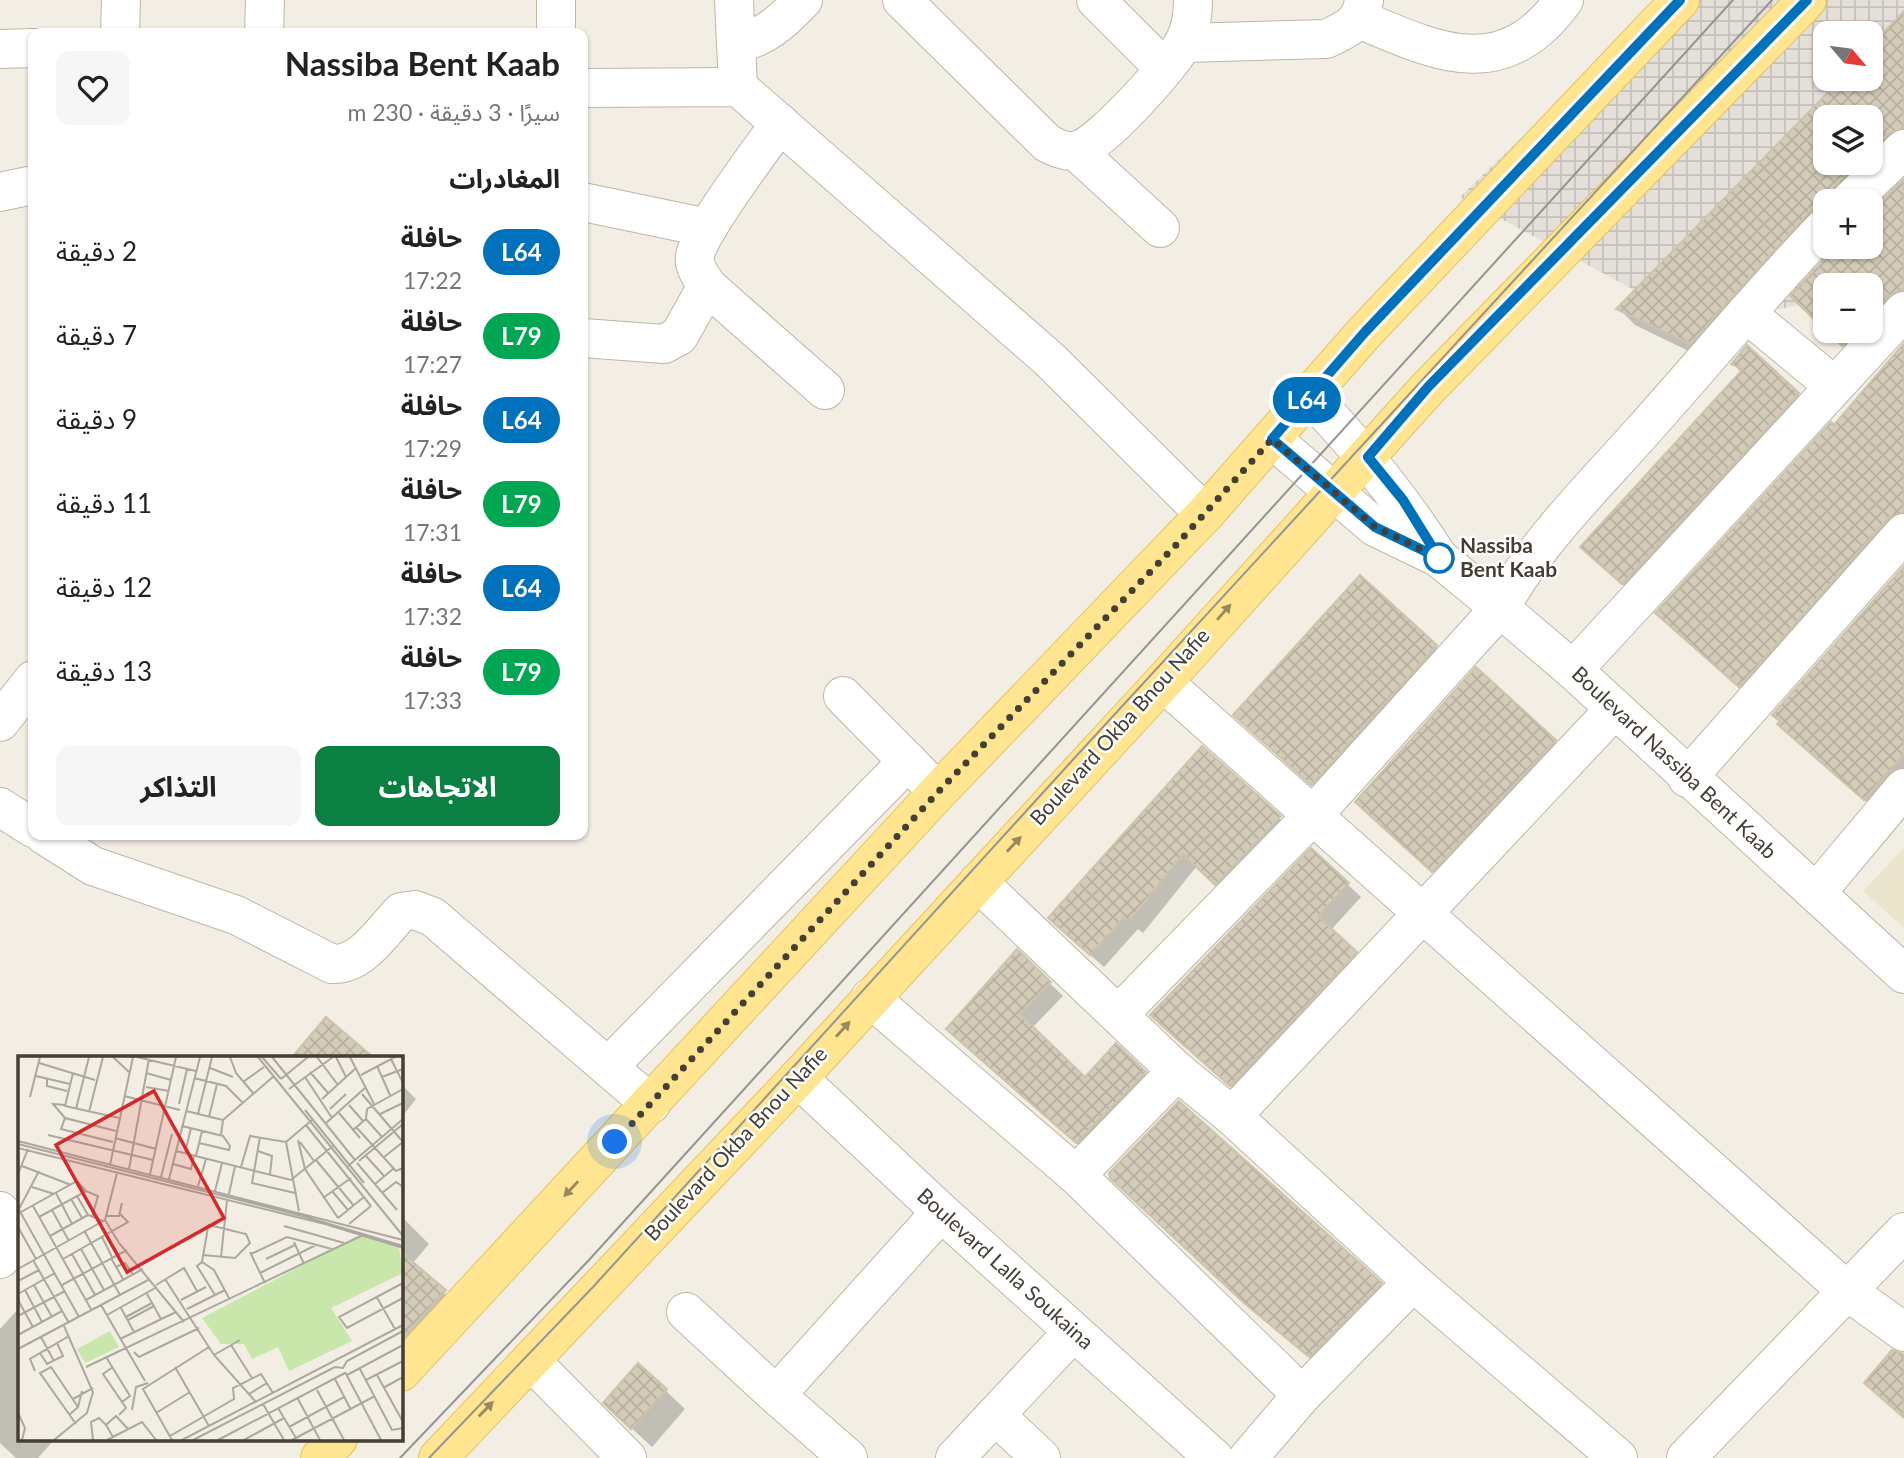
<!DOCTYPE html>
<html lang="ar">
<meta charset="utf-8">
<style>
body{margin:0;font-family:Lato,"Noto Sans Arabic",sans-serif;background:#f6f6f6;color:#222;direction:rtl;height:100vh;display:flex;flex-direction:column;font-size:26px;white-space:nowrap}
*{box-sizing:border-box;margin:0}
p{font-size:23px;color:#767676}
.icon{flex:none;width:38px;height:38px;fill:none;stroke:currentColor;stroke-width:2;stroke-linecap:round;stroke-linejoin:round}
.map{position:relative;flex:1;overflow:hidden;direction:ltr}
.sheet{position:absolute;left:28px;top:28px;width:560px;height:812px;display:flex;flex-direction:column;background:#fff;border-radius:14px;box-shadow:0 2px 5px #0004;direction:rtl}
.sheet>*{flex:none}
.badge{padding:0 14px;border-radius:23px;font-size:24px;line-height:46px}
.needle{width:46px;rotate:119deg}
.fabs{position:absolute;left:1813px;top:21px;display:grid;gap:14px}
.fabs a{display:grid;place-items:center;width:70px;height:70px;border-radius:14px;background:#fff;box-shadow:0 2px 5px #0004;font-size:35px}
.you{position:absolute;width:35px;height:35px;margin:-18px;border:5px solid #fff;border-radius:50%;background:#1a73e8;box-shadow:0 0 0 10px #1a73e833}
.map>.badge{position:absolute;translate:-50% -50%;box-shadow:0 0 0 4px #fff}
h2{padding:0 28px;font-size:26px;line-height:63px}
.round{display:grid;place-items:center;flex:none;width:74px;height:74px;border-radius:14px;background:#f6f6f6}
.overview{display:flex;align-items:center;justify-content:space-between;height:119px;padding:0 28px}
h1{font-size:33px;font-weight:700;line-height:52px}
.cta{display:flex;gap:14px;margin-top:auto;padding:14px 28px}
.cta a{flex:1;height:80px;border-radius:14px;background:#0b8043;color:#fff;font-size:28px;font-weight:700;line-height:80px;text-align:center}
.cta a+a{background:#f6f6f6;color:#222}
ul{padding:0;list-style:none}
li{display:flex;align-items:center;gap:21px;height:84px;padding:0 28px}
li div{flex:1}
li b{display:block;font-size:26px}
li em{font-style:normal}
li .badge{min-width:77px;font-weight:700;text-align:center}
.map>svg:first-child{display:block}
.industrial{fill:url(#industrial-grid);fill-rule:evenodd}
.education{fill:#ece5cd}
.shadow{fill:#0003;fill-rule:evenodd}
.building{fill:url(#building-cross-hatch);stroke:#cec3ac;stroke-width:2}
.lines{fill:none;stroke-linecap:round;stroke-linejoin:round}
.minor-casing{stroke:#bdb7a6;stroke-width:40}
.major-casing{stroke:#e4c35f;stroke-width:40}
.minor{stroke:#fff;stroke-width:38}
.major{stroke:#ffe590;stroke-width:38}
.tram{stroke:#949494;stroke-width:2}
.oneway{fill:#98895d}
.line-casing{stroke:#fff;stroke-width:16}
.line{stroke:#0072bc;stroke-width:10}
.walk{stroke:#443e34;stroke-width:7;stroke-dasharray:0 12.6}
.stop-dot{fill:#fff;stroke:#0072bc;stroke-width:3.5}
.labels{text-anchor:middle;stroke-width:5;stroke-linejoin:round;paint-order:stroke}
.stop-label{font-size:21px;font-weight:bold;fill:#443e34;stroke:#fff;text-anchor:start}
.street-label{font-size:21px;fill:#443e34;stroke:#fff}
.inset-road{fill:none;stroke:#aca89d;stroke-width:2}
.view{fill:#d62828;fill-opacity:0.15;stroke:#d62828;stroke-width:3.5}
.inset-edge{fill:none;stroke:#443e34;stroke-width:3.5}
</style>
<div class="map">
<svg width="1904" height="1458" viewBox="0 0 1904 1458">
<defs>
<pattern id="industrial-grid" width="8" height="8" patternUnits="userSpaceOnUse" patternTransform="scale(1.75)"><rect width="8" height="8" fill="#e4dfd9"/><path d="M0 4h8M4 0v8" fill="none" stroke="#c5c0bb"/></pattern>
<pattern id="building-cross-hatch" width="8" height="8" patternUnits="userSpaceOnUse" patternTransform="scale(1.75)"><rect width="8" height="8" fill="#d4cbb9"/><path d="M0 0l8 8M0 8l8-8" fill="none" stroke="#b7afa0"/></pattern>
</defs>
<rect width="100%" height="100%" fill="#f2eee3"/>
<path class="industrial" d="M1665 0H1904V284L1871 291V285H1825V300L1700 325 1460 197ZM1825 33H1871V79H1825ZM1825 117H1871V163H1825ZM1825 201H1871V247H1825Z"/>
<polygon class="education" points="1904,848 1904,928 1863,891"/>
<g class="shadow">
<path d="M1904 14V151L1851 201H1825V229L1707 360 1635 325 1619 309 1843 79H1871V49ZM1825 117H1871V163H1825Z"/>
<polygon points="1904,182 1904,313 1860,361 1828,331 1871,331 1871,285 1825,285 1825,328 1793,296 1839,247 1871,247 1871,214"/>
<polygon points="1904,347 1904,535 1756,702 1674,629 1834,427"/>
<polygon points="1733,364 1798,394 1811,407 1636,596 1595,560 1742,373"/>
<polygon points="1904,569 1904,789 1881,815 1779,724"/>
<polygon points="1360,577 1449,659 1325,796 1248,728"/>
<polygon points="1555,741 1568,754 1446,883 1370,814"/>
<polygon points="1202,748 1293,831 1229,896 1197,866 1143,933 1138,929 1104,967 1063,931"/>
<polygon points="1311,850 1361,897 1331,930 1368,966 1244,1098 1165,1028"/>
<polygon points="1017,951 1063,996 1032,1028 1085,1080 1116,1046 1158,1086 1090,1155 961,1042"/>
<polygon points="401,1084 416,1099 401,1118"/>
<polygon points="1111,1173 1380,1284 1393,1297 1323,1368 1259,1316"/>
<polygon points="401,1216 429,1244 412,1264 471,1317 401,1375"/>
<polygon points="19,1308 19,1439 55,1439 38,1458 16,1458 0,1443 0,1329"/>
<polygon points="665,1390 685,1409 652,1447 625,1422"/>
</g>
<g class="building">
<polygon points="1904,11 1904,128 1889,133 1871,151 1871,117 1825,117 1825,163 1858,163 1834,186 1825,206 1809,212 1690,344 1616,309 1841,79 1871,79 1871,46"/>
<polygon points="1904,179 1904,290 1888,296 1871,315 1871,285 1825,285 1825,330 1790,296 1836,247 1871,247 1871,211"/>
<polygon points="1826,331 1856,331 1842,346"/>
<polygon points="1904,343 1904,512 1888,518 1739,687 1655,613 1831,422 1834,425"/>
<polygon points="1747,345 1799,393 1622,584 1580,547 1743,369 1731,364"/>
<polygon points="1904,566 1904,753 1864,800 1777,724 1780,721 1772,715"/>
<polygon points="1360,575 1437,645 1311,785 1233,715"/>
<polygon points="1476,667 1556,740 1432,872 1355,802"/>
<polygon points="1202,746 1281,816 1215,885 1183,854 1129,921 1124,917 1090,955 1048,918"/>
<polygon points="1311,848 1349,883 1318,916 1357,952 1230,1086 1150,1015"/>
<polygon points="1017,949 1051,982 1020,1014 1085,1077 1116,1043 1146,1072 1076,1143 946,1029"/>
<polygon points="326,1017 373,1057 292,1057"/>
<polygon points="1179,1101 1382,1283 1309,1357 1244,1303 1110,1178 1109,1173"/>
<polygon points="401,1252 446,1290 401,1340"/>
<polygon points="1892,1350 1904,1354 1904,1418 1864,1383"/>
<polygon points="638,1363 667,1389 631,1429 603,1403"/>
</g>
<g class="lines">
<defs>
<g id="minor">
<polyline points="734,0 738,87"/>
<path d="M902 0 1047 143C1056 148 1068 153 1078 150 1101 144 1172 65 1184 42 1191 29 1193 14 1193 0"/>
<polyline points="1096,0 1164,68"/>
<path d="M1359 19C1439 53 1503 84 1564 0"/>
<polyline points="120,33 121,0"/>
<polyline points="264,33 265,0"/>
<polyline points="556,33 556,0"/>
<path d="M1184 43 1326 39C1346 30 1361 24 1364 0"/>
<path d="M736 44C766 37 782 22 803 0"/>
<polyline points="0,49 33,48"/>
<polyline points="583,88 738,87 1049,359 1205,514"/>
<path d="M780 123C762 149 699 231 695 256 693 267 702 277 707 286L825 390"/>
<polyline points="1076,151 1160,228"/>
<polyline points="0,192 33,185"/>
<polyline points="1850,201 1904,149"/>
<polyline points="583,202 708,228"/>
<polyline points="1746,313 1833,385"/>
<polyline points="583,338 664,344 679,336 707,286"/>
<path d="M1310 396C1359 447 1401 498 1439 558"/>
<polyline points="1272,439 1375,527 1439,558 1500,608 1573,670 1904,974"/>
<polyline points="1573,670 1904,311"/>
<polyline points="1163,682 1847,1291 1904,1332"/>
<polyline points="843,696 925,779"/>
<polyline points="0,722 33,680"/>
<polyline points="1687,778 1904,533"/>
<polyline points="0,807 33,828"/>
<path d="M44 835 93 866 236 915 332 964C361 966 382 932 401 912L415 910 433 917 651 1104"/>
<polyline points="978,882 1177,1071 1232,1116 1413,1282 1618,1458"/>
<polyline points="1816,893 1904,788"/>
<polyline points="870,998 1076,1175 1302,1395"/>
<path d="M1119 1014 1314 814 1500 608C1536 543 1591 489 1640 434 1702 365 1761 293 1825 227"/>
<polyline points="609,1066 908,761"/>
<polyline points="798,1078 941,1212 1214,1458"/>
<polyline points="1232,1116 1614,710"/>
<polyline points="1076,1175 1177,1071"/>
<polyline points="0,1211 17,1231 9,1249 0,1259"/>
<polyline points="686,1312 776,1395"/>
<polyline points="532,1362 627,1458"/>
<polyline points="995,1415 1041,1458"/>
<polyline points="848,1458 776,1395 941,1212"/>
<polyline points="955,1458 1073,1332"/>
<polyline points="1248,1458 1302,1395 1413,1282"/>
<polyline points="1686,1458 1904,1232"/>
</g>
<g id="major">
<polyline points="401,1372 938,792 1205,514 1365,332 1680,0"/>
<polyline points="320,1458 338,1439"/>
<polyline points="438,1458 798,1078 1163,682 1428,388 1807,0"/>
</g>
</defs>
<use href="#minor" class="minor-casing"/>
<use href="#major" class="major-casing"/>
<use href="#minor" class="minor"/>
<use href="#major" class="major"/>
<g class="tram">
<polyline points="400,1458 589,1260 1733,0"/>
<polyline points="429,1458 593,1287 1069,764 1772,0"/>
</g>
</g>
<defs><path id="oneway-solid" d="M-6-.8H1V-3.2L6.5 0L1 3.2V.8H-6Z" transform="scale(1.75)"/></defs>
<g class="oneway">
<use href="#oneway-solid" transform="translate(1224 612) rotate(-49)"/>
<use href="#oneway-solid" transform="translate(1014 844) rotate(-47)"/>
<use href="#oneway-solid" transform="translate(843 1029) rotate(-48)"/>
<use href="#oneway-solid" transform="translate(571 1189) rotate(133)"/>
<use href="#oneway-solid" transform="translate(486 1409) rotate(-46)"/>
</g>
<g class="lines">
<defs>
<polyline id="line" points="1680,0 1365,332 1272,439 1375,527 1439,558 1403,500 1368,457 1428,387 1807,0"/>
</defs>
<use href="#line" class="line-casing"/>
<use href="#line" class="line"/>
<polyline class="walk" points="615,1142 938,792 1177,544 1272,439 1375,527 1439,558"/>
</g>
<circle class="stop-dot" cx="1439" cy="558" r="14"/>
<g class="labels">
<g class="stop-label">
<text x="1460" y="553">Nassiba<tspan x="1460" dy="24">Bent Kaab</tspan></text>
</g>
<g class="street-label">
<text transform="translate(1120 727) rotate(-48)" y="7">Boulevard Okba Bnou Nafie</text>
<text transform="translate(1674 763) rotate(43)" y="7">Boulevard Nassiba Bent Kaab</text>
<text transform="translate(736 1144) rotate(-47)" y="7">Boulevard Okba Bnou Nafie</text>
<text transform="translate(1005 1269) rotate(42)" y="7">Boulevard Lalla Soukaina</text>
</g>
</g>
<g transform="translate(18 1056)">
<rect width="385" height="385" fill="#f2eee3"/>
<path d="M342 179 381 192 385 217 313 252 334 285 271 315 260 291 234 303 226 288H203L184 262Z" fill="#c9e7ab"/>
<path d="M92 275 101 291 67 307 59 293Z" fill="#c9e7ab"/>
<path class="inset-road" d="M95 1 111 16M119 1 178 15M212 1 218 17 235 37M240 1 385 180M244 1 263 23M254 1 337 104M299 1 320 29M318 1 328 21M332 1 356 48M373 3 385 27M21 7 77 24M359 10 372 39M192 12 215 21M292 16 310 37M55 17 47 50 101 62M128 17 153 24M343 19 377 1M18 20 52 28M287 21 314 62M364 21 385 13M29 22V30L49 35M176 22 208 30 224 46M263 23 290 1M225 26 246 11M128 31 151 35M271 33 315 1M344 38 385 86M106 40 162 54M12 41 22 1M304 43 338 12M161 48 169 13M47 49 35 48 47 62 98 75M331 49 345 65M58 53 71 1M312 53 328 38M287 54 346 127M168 55 205 64M71 56 85 1M321 57 342 82M180 58 194 1M362 58 385 47M191 61 199 28M47 62 43 73 95 86M348 63 364 81M307 68 348 31M288 69 353 150M164 70 205 80 212 90 211 94 181 87M338 71 378 115 385 112M335 74 348 63 349 53 385 33M30 79 135 104M203 79 205 64 256 20M242 81 234 127 277 137M97 82 138 93M280 84 287 113 320 162M0 85 385 184M268 86 281 155M282 86 296 105M0 88 288 161 385 190M0 92 307 168 385 192M158 95 273 124 315 90M240 95 254 100 252 118M167 97 173 72M178 100 184 75M348 100 366 120M366 101 385 86M298 104 336 150M341 105 385 68M339 107 379 154M155 108 173 113 176 100M92 109 115 1M4 110 53 129M330 110 385 63M223 111 232 80 268 86 294 64M111 113 131 3M99 117 87 164 101 187 166 266M0 118 10 93M132 118 158 1M143 121 154 78M151 123 182 1M357 128 375 113M180 130 188 103M14 131 36 138M197 135 204 107M314 135 330 154M38 137 54 168M364 137 378 126 384 130M211 138 217 110M59 140 70 159 85 165M305 142 333 122M53 143 64 162M15 150 74 255M0 152 61 261M1 153 21 115M34 154 51 185M3 156 59 125 68 135M88 160H101L104 147M21 161 68 135 80 140 74 161M320 162 346 141M331 168 353 150M266 170 326 187M0 171 18 203M67 176 102 239M32 180 70 159M84 181 94 201M276 186 286 208M63 193 86 234M232 196 247 227M54 198 77 239M233 198 269 181 314 193M185 199 217 202 232 187 228 178 191 169 190 171 184 206 179 210 197 239M203 201 209 144M93 202 105 223M45 203 110 166 102 158M248 203 277 189M15 204 51 267M184 206 196 214 212 244M98 211 107 207 115 218M0 213 87 164M242 217 298 189M147 223 196 299 238 346M0 225 21 214M385 227 321 261 329 272 385 242M16 229 34 261M44 229 109 194M138 229 166 212 179 235M7 234 24 266M0 238 37 217M129 238 143 263M358 240 377 273M0 244 15 271M68 244 125 213M163 244 188 231M83 249 127 325M103 252 116 276M169 253 207 234M89 259 139 231M0 260 47 235M108 261 134 247M110 264 136 250M0 279 44 255M23 281 36 305M102 283 158 256M213 289 234 322M0 293 132 223M116 296 121 301 181 272M22 297 29 308 45 300 39 287M196 299 222 284M88 301 112 340 104 346M68 311 345 179M95 311 85 318 108 352 101 359M157 311 191 370M317 311 325 312 329 305 385 275M342 313 374 374 385 372M17 315 12 303 51 280M327 316 363 384M329 319 385 289M359 319 385 366M317 323 332 352M348 324 385 305M365 332 385 321M299 334 326 384M231 338 249 327M55 343 75 332M280 343 302 384M245 348 266 384M260 352 278 382M114 354 118 331 130 327M0 357 7 372 4 384M138 357 172 336M51 359 60 351 64 335M58 368 22 317 33 311 60 351M271 371 326 341M152 380 216 343 215 332 243 318 255 337M95 381 88 369 98 360 110 373M36 384 69 357 75 336 46 270M75 384 73 366 81 362 88 369M89 384 124 366 138 384M154 384 125 333 191 291M164 384 385 269M175 384 317 311M200 384 327 317M226 384 266 362M274 384 357 340"/>
<path class="view" d="M136 35 206 162 109 216 38 89Z"/>
<rect width="385" height="385" class="inset-edge"/>
</g>
</svg>
<div class="fabs">
<a><svg class="needle" viewBox="-14 -14 28 28"><path d="M0-13l5 13h-10z" fill="#e53935"/><path d="M0 13l5-13h-10z" fill="#767676"/></svg></a>
<a><svg class="icon" aria-label="layers" viewBox="0 0 24 24"><path d="M12 4l9 5-9 5-9-5zM3 14l9 5 9-5"/></svg></a>
<a>+</a>
<a>−</a>
</div>
<div class="you" style="left:615px;top:1142px"></div>
<b class="badge" style="left:1307px;top:400px;background:#0072bc;color:#fff">L64</b>
<section class="sheet">
<div class="overview"><div><h1>Nassiba Bent Kaab</h1><p>سيرًا · 3 دقيقة · 230 m</p></div><a class="round"><svg class="icon" aria-label="heart" viewBox="0 0 24 24"><path d="M12 20l-8-8c-3-5 5-10 8-4 3-6 11-1 8 4z"/></svg></a></div>
<h2>المغادرات</h2>
<ul>
<li><span class="badge" style="background:#0072bc;color:#fff">L64</span><div><b>حافلة</b><p>17:22</p></div><em>2 دقيقة</em></li>
<li><span class="badge" style="background:#00a651;color:#fff">L79</span><div><b>حافلة</b><p>17:27</p></div><em>7 دقيقة</em></li>
<li><span class="badge" style="background:#0072bc;color:#fff">L64</span><div><b>حافلة</b><p>17:29</p></div><em>9 دقيقة</em></li>
<li><span class="badge" style="background:#00a651;color:#fff">L79</span><div><b>حافلة</b><p>17:31</p></div><em>11 دقيقة</em></li>
<li><span class="badge" style="background:#0072bc;color:#fff">L64</span><div><b>حافلة</b><p>17:32</p></div><em>12 دقيقة</em></li>
<li><span class="badge" style="background:#00a651;color:#fff">L79</span><div><b>حافلة</b><p>17:33</p></div><em>13 دقيقة</em></li>
</ul>
<div class="cta"><a>الاتجاهات</a><a>التذاكر</a></div>
</section>
</div>
